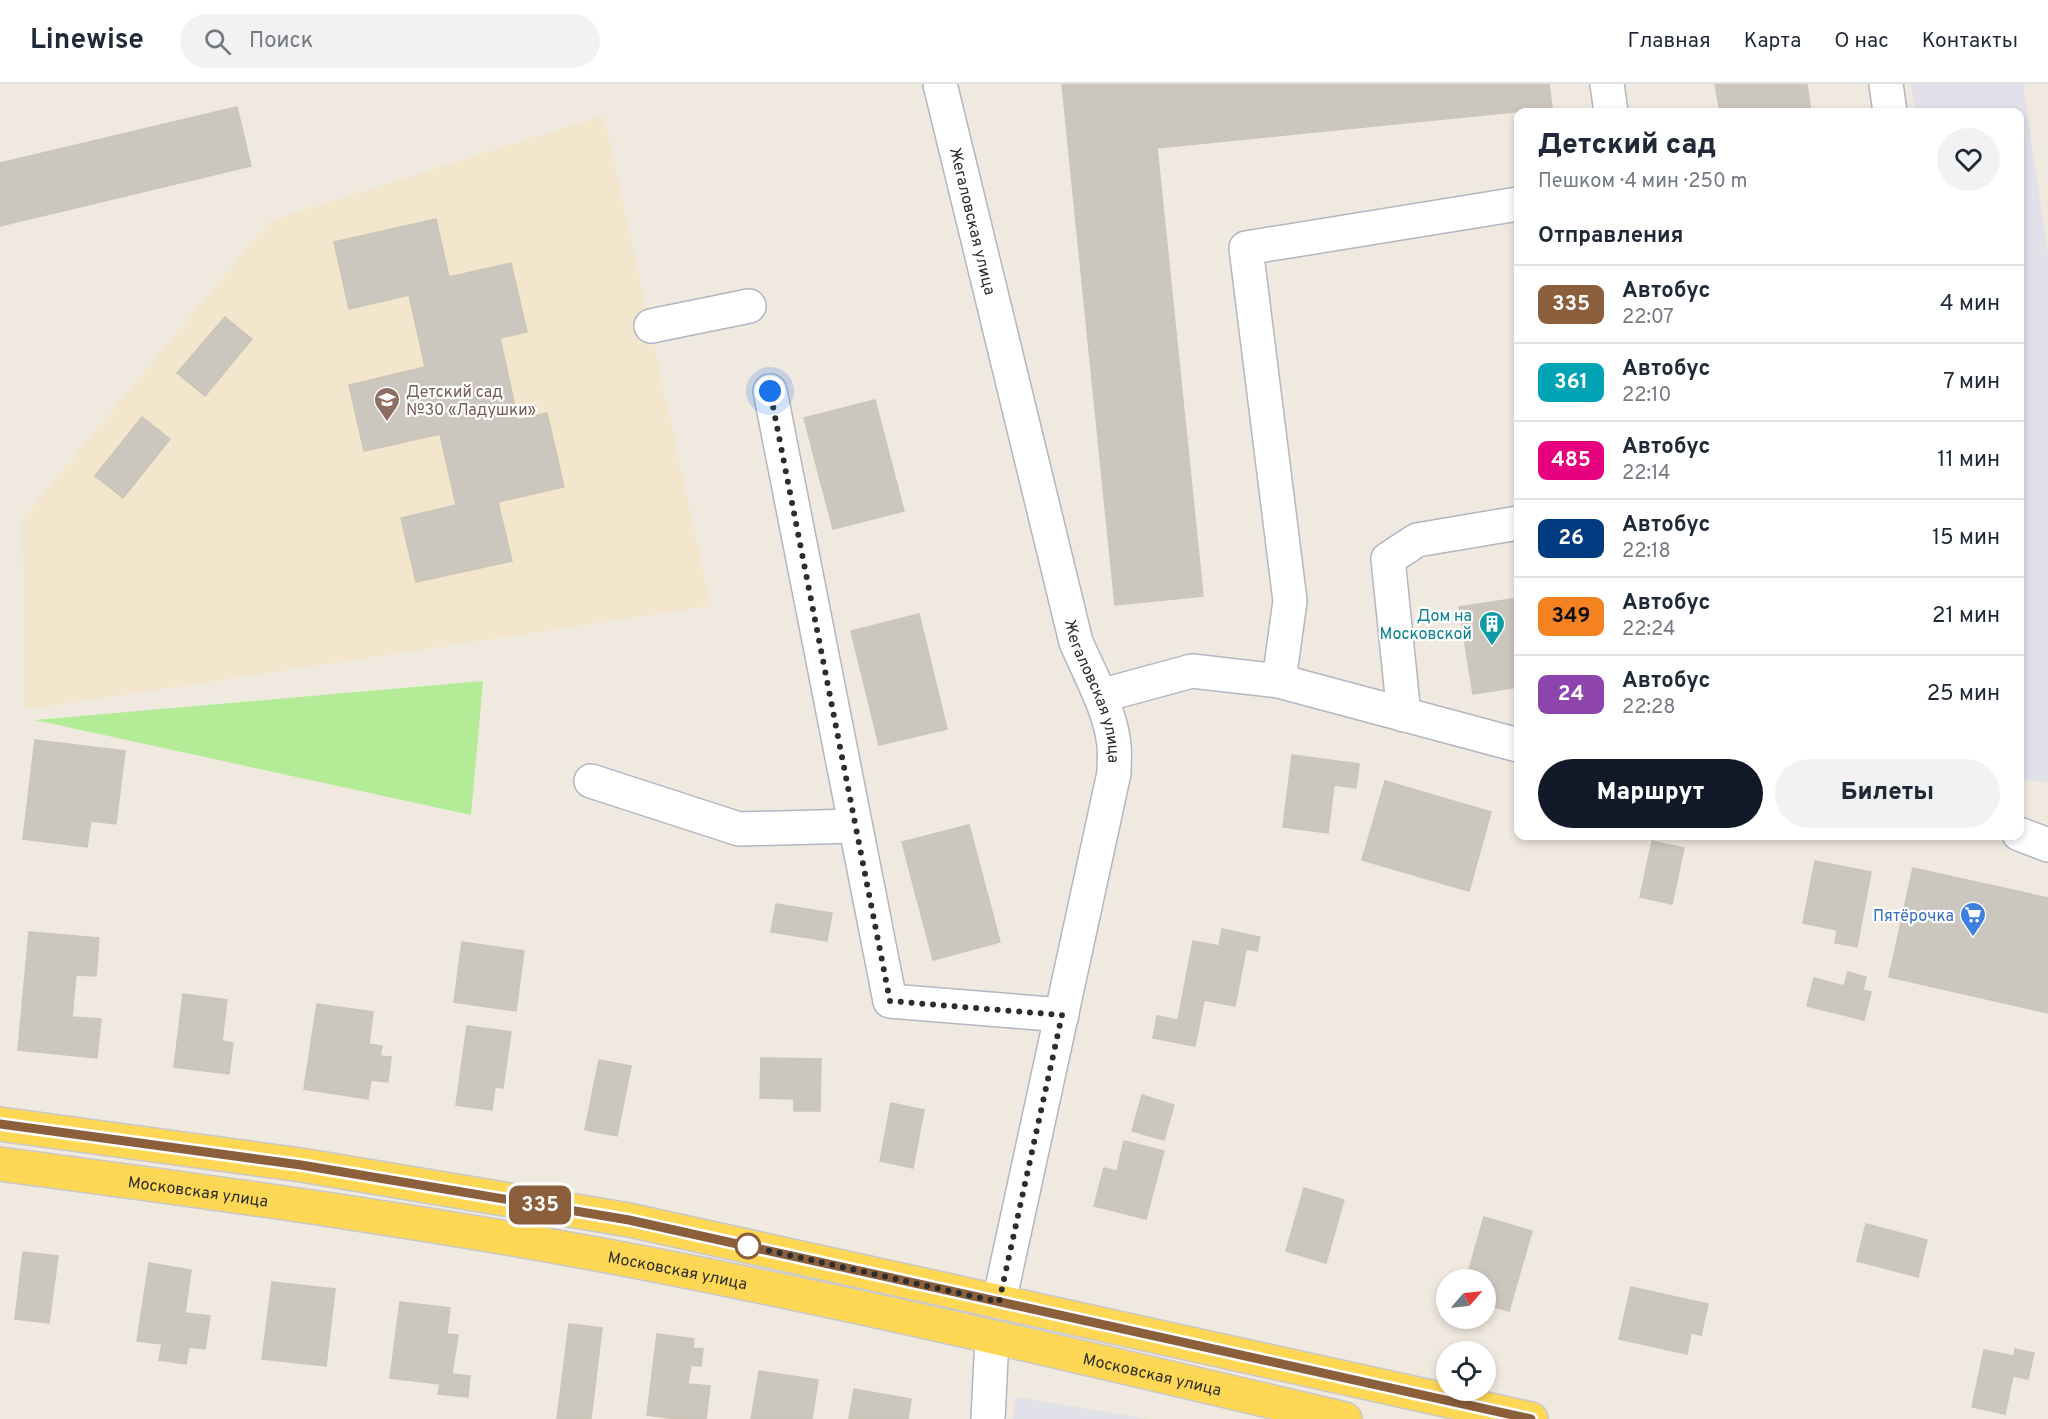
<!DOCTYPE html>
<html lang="ru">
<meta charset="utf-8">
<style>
body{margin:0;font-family:Overpass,sans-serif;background:#f2f2f3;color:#1f2937;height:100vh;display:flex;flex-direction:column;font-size:22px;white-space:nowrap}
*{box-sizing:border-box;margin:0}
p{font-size:20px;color:#747a83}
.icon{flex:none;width:33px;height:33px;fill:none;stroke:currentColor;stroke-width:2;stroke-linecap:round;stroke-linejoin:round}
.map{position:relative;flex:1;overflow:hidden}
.sheet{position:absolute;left:1514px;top:24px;width:510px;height:732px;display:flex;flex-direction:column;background:#fff;border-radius:12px;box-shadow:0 3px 9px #0003}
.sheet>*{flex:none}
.badge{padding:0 12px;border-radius:9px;font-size:21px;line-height:39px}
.needle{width:39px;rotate:62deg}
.fabs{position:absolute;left:1436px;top:1185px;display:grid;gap:12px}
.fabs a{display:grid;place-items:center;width:60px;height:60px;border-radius:50%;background:#fff;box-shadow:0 3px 9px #0003;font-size:30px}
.you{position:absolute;width:30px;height:30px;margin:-15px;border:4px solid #fff;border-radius:50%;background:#1a73e8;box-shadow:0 0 0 9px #1a73e833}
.map>.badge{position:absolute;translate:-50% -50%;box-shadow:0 0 0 3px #fff}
h2{padding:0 24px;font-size:22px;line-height:54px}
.round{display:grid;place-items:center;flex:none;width:63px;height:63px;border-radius:32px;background:#f2f2f3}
.overview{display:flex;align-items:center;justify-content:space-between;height:102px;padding:0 24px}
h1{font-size:28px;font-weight:800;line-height:45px}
.button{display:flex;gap:12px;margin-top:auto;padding:12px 24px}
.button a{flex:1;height:69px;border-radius:36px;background:#111827;color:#fff;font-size:24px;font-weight:800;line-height:69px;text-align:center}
.button a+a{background:#f2f2f3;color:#1f2937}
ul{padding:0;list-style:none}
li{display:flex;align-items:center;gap:18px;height:78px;padding:0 24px;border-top:2px solid #e0e1e3}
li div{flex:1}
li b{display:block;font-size:22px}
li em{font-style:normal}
li .badge{min-width:66px;font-weight:700;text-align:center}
header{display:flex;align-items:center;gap:36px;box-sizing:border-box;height:84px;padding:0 30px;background:#fff;border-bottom:2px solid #e0e1e3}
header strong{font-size:28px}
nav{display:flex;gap:33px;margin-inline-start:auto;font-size:21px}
.search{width:420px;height:54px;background:#f2f2f3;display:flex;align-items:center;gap:15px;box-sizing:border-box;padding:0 21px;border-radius:33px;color:#747a83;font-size:22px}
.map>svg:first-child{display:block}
.industrial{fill:#e2e0e8}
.education{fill:#f2e7cd}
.green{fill:#b3eb97}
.building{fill:#cbc6be;stroke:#ccc5b8;stroke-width:1.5}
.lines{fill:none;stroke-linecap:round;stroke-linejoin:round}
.minor-casing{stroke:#b3b5c2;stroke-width:36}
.major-casing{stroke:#c8c8c8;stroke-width:36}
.minor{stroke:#fff;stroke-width:33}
.major{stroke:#fed855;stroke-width:33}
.line-casing{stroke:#fff;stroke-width:14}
.line{stroke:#8b5e3c;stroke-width:9}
.walk{stroke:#2d2d2d;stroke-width:6;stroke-dasharray:0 10.8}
.stop-dot{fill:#fff;stroke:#8b5e3c;stroke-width:3}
.labels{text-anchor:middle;stroke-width:4.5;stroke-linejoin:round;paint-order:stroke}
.street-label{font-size:16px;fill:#2d2d2d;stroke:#fff}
.education-label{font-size:16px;fill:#785e54;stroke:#fff;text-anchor:start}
.culture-label{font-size:16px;fill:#0d838f;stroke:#fff;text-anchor:end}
.shop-label{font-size:16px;fill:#366cbe;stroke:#fff;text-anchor:end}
</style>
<header>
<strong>Linewise</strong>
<div class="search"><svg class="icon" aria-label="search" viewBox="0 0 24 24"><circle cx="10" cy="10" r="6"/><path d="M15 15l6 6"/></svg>Поиск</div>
<nav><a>Главная</a><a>Карта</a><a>О нас</a><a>Контакты</a></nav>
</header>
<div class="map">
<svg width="2048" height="1335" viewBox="0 0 2048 1335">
<rect width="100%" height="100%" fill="#f0e9df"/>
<g class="industrial">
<polygon points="1911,0 2023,0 2048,171 2048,699 2019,694 2019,28 1915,28"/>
<polygon points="1016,1313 1147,1335 1013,1335"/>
</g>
<polygon class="education" points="604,31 711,522 24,626 22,435 269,137"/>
<polygon class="green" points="483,597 471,731 35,636"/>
<g class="building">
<polygon points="1062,0 1549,0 1552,24 1157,64 1203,512 1115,521"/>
<polygon points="1715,0 1807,0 1811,28 1720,28"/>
<polygon points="237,23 251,82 0,142 0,79"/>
<polygon points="436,135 449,193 511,179 527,248 500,254 518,336 547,329 564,403 498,418 512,477 416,498 401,434 456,421 440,350 364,367 349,301 425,283 409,211 349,225 334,158"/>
<polygon points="225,233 252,255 205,312 177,289"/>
<polygon points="875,316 904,427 833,445 804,334"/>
<polygon points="142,333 170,355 123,414 95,392"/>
<polygon points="1518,514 1518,603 1473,610 1459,523"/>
<polygon points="919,530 947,645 879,661 851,547"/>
<polygon points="35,656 125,667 116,740 91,737 87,763 23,755"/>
<polygon points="1292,671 1359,680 1356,704 1334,701 1328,749 1283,743"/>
<polygon points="1385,697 1491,728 1469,807 1362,776"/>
<polygon points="969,741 1000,858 933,876 902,758"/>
<polygon points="1652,757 1684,764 1672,820 1640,813"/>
<polygon points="1815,777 1871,788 1857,863 1835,859 1837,846 1803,839"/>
<polygon points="1913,784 2048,814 2048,929 1889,893"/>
<polygon points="776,820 832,829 827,857 771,848"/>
<polygon points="1222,845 1260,853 1257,867 1246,865 1235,922 1204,916 1195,962 1153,954 1157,932 1178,936 1193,857 1219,862"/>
<polygon points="29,848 99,854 96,892 76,891 72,933 101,935 97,974 18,966"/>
<polygon points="462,858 524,867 516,927 454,918"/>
<polygon points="1848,888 1866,893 1863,906 1871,908 1864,936 1807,922 1814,894 1844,902"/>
<polygon points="183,910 227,916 222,957 233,959 229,990 174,983"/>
<polygon points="317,920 373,928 369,960 382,962 380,972 391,973 388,998 371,996 368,1015 304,1005"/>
<polygon points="467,942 511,948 503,1004 495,1003 492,1026 456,1021"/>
<polygon points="761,974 821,975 820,1027 794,1027 794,1015 760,1014"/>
<polygon points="599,976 631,982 617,1052 585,1046"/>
<polygon points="1142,1011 1174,1021 1164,1056 1132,1047"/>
<polygon points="891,1019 924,1026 913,1084 880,1077"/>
<polygon points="1124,1057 1164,1067 1146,1135 1094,1122 1104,1084 1117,1087"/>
<polygon points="1304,1104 1344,1116 1326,1179 1286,1167"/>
<polygon points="1484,1133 1532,1147 1509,1227 1485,1220 1485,1196 1466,1196"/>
<polygon points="1866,1140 1927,1156 1918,1193 1857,1177"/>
<polygon points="23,1168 58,1172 49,1239 15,1235"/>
<polygon points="149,1179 191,1186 185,1229 210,1232 205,1265 189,1263 186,1280 159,1276 162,1260 137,1257"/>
<polygon points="272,1198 335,1205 326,1282 262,1275"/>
<polygon points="1631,1203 1708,1220 1701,1251 1691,1249 1687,1270 1619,1255"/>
<polygon points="400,1218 450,1224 447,1250 458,1251 452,1290 470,1292 468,1313 438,1310 440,1300 390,1294"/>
<polygon points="569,1240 602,1244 591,1335 557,1335"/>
<polygon points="657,1250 694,1255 693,1264 703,1265 701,1282 691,1281 688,1300 710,1302 706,1335 676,1335 647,1331"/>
<polygon points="2015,1265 2034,1269 2028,1295 2013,1292 2005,1330 1972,1323 1984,1266 2014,1272"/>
<polygon points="759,1287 818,1296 812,1335 751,1335"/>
<polygon points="854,1305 911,1315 908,1335 849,1335"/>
</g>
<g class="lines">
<defs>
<g id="minor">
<path id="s1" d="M940 0 1076 558C1090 591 1110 625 1114 661 1115 670 1114 680 1114 689L999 1218"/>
<polyline points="1607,0 1611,28"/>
<polyline points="1886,0 1890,28"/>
<polyline points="651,242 749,222"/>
<polyline points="770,307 890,917 1062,931"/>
<polyline points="1279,597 1290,517 1246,164 1518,120"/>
<polyline points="1100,612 1192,587 1279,597 1518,661"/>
<polyline points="1404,631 1388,475 1417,456 1518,439"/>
<polyline points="591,697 739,745 855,742"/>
<polyline points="2019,750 2048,761"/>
<polyline points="988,1335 992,1254"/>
</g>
<g id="major">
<polyline points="0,1040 301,1081 629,1136 1531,1335"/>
<path id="s2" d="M0 1080C227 1110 455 1141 680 1186 903 1230 1124 1283 1345 1335"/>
</g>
</defs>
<use href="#minor" class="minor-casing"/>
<use href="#major" class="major-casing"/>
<use href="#minor" class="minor"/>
<use href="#major" class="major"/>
</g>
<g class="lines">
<defs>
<polyline id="line" points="0,1040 301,1081 629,1136 1531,1335"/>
</defs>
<use href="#line" class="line-casing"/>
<use href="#line" class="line"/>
<polyline class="walk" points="748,1162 999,1218 1062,931 890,917 770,307"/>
</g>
<defs>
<symbol id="school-pin" viewBox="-11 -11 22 30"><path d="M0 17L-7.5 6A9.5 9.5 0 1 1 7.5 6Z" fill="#8d6e63" stroke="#fff"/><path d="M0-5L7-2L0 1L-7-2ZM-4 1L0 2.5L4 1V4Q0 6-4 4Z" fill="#fff"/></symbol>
<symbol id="building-pin" viewBox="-11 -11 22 30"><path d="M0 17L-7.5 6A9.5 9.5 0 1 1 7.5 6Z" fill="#0f9aa8" stroke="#fff"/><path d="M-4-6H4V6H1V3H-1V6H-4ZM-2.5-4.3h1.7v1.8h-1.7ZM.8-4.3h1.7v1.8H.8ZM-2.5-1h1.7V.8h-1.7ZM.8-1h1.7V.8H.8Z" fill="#fff"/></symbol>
<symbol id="supermarket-pin" viewBox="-11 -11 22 30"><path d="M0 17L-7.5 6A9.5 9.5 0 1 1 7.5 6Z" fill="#3f7fe0" stroke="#fff"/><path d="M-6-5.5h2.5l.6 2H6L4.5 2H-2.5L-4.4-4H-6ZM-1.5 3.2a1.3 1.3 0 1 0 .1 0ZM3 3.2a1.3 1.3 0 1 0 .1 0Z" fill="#fff"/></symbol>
</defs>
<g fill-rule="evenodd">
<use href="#school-pin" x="372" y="301" width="30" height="40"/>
<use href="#building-pin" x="1477" y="525" width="30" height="40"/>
<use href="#supermarket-pin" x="1958" y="816" width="30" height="40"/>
</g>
<circle class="stop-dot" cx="748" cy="1162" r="12"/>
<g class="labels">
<g class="street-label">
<text dy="6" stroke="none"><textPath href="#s1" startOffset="141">Жегаловская улица</textPath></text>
<text dy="6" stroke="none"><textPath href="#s1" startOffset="627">Жегаловская улица</textPath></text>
<text dy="6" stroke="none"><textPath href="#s2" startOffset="200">Московская улица</textPath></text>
<text dy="6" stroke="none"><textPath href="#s2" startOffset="686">Московская улица</textPath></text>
<text dy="6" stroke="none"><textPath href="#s2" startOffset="1172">Московская улица</textPath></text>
</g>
<g class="education-label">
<text x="406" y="313">Детский сад<tspan x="406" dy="18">№30 «Ладушки»</tspan></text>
</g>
<g class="culture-label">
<text x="1472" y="537">Дом на<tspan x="1472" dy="18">Московской</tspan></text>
</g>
<g class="shop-label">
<text x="1954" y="837">Пятёрочка</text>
</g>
</g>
</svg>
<div class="fabs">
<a><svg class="needle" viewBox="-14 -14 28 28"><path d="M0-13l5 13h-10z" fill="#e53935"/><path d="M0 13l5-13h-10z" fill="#747a83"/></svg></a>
<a><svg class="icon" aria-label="locate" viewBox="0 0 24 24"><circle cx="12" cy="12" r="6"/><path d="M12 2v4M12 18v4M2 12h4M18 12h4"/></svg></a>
</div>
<div class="you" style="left:770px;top:307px"></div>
<b class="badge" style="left:540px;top:1121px;background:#8b5e3c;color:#fff">335</b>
<section class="sheet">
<div class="overview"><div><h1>Детский сад</h1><p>Пешком · 4 мин · 250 m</p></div><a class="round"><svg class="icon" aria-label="heart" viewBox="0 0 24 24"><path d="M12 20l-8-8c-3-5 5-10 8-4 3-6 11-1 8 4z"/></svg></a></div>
<h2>Отправления</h2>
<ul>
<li><span class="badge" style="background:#8b5e3c;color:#fff">335</span><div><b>Автобус</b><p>22:07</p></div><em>4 мин</em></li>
<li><span class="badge" style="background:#00a3b4;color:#fff">361</span><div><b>Автобус</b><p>22:10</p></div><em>7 мин</em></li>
<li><span class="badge" style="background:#e6007e;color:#fff">485</span><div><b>Автобус</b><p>22:14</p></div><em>11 мин</em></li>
<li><span class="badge" style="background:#003b80;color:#fff">26</span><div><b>Автобус</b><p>22:18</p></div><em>15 мин</em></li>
<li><span class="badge" style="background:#f58220;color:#111">349</span><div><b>Автобус</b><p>22:24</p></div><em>21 мин</em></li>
<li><span class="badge" style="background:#8e44ad;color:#fff">24</span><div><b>Автобус</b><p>22:28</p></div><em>25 мин</em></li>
</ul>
<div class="button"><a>Маршрут</a><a>Билеты</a></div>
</section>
</div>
